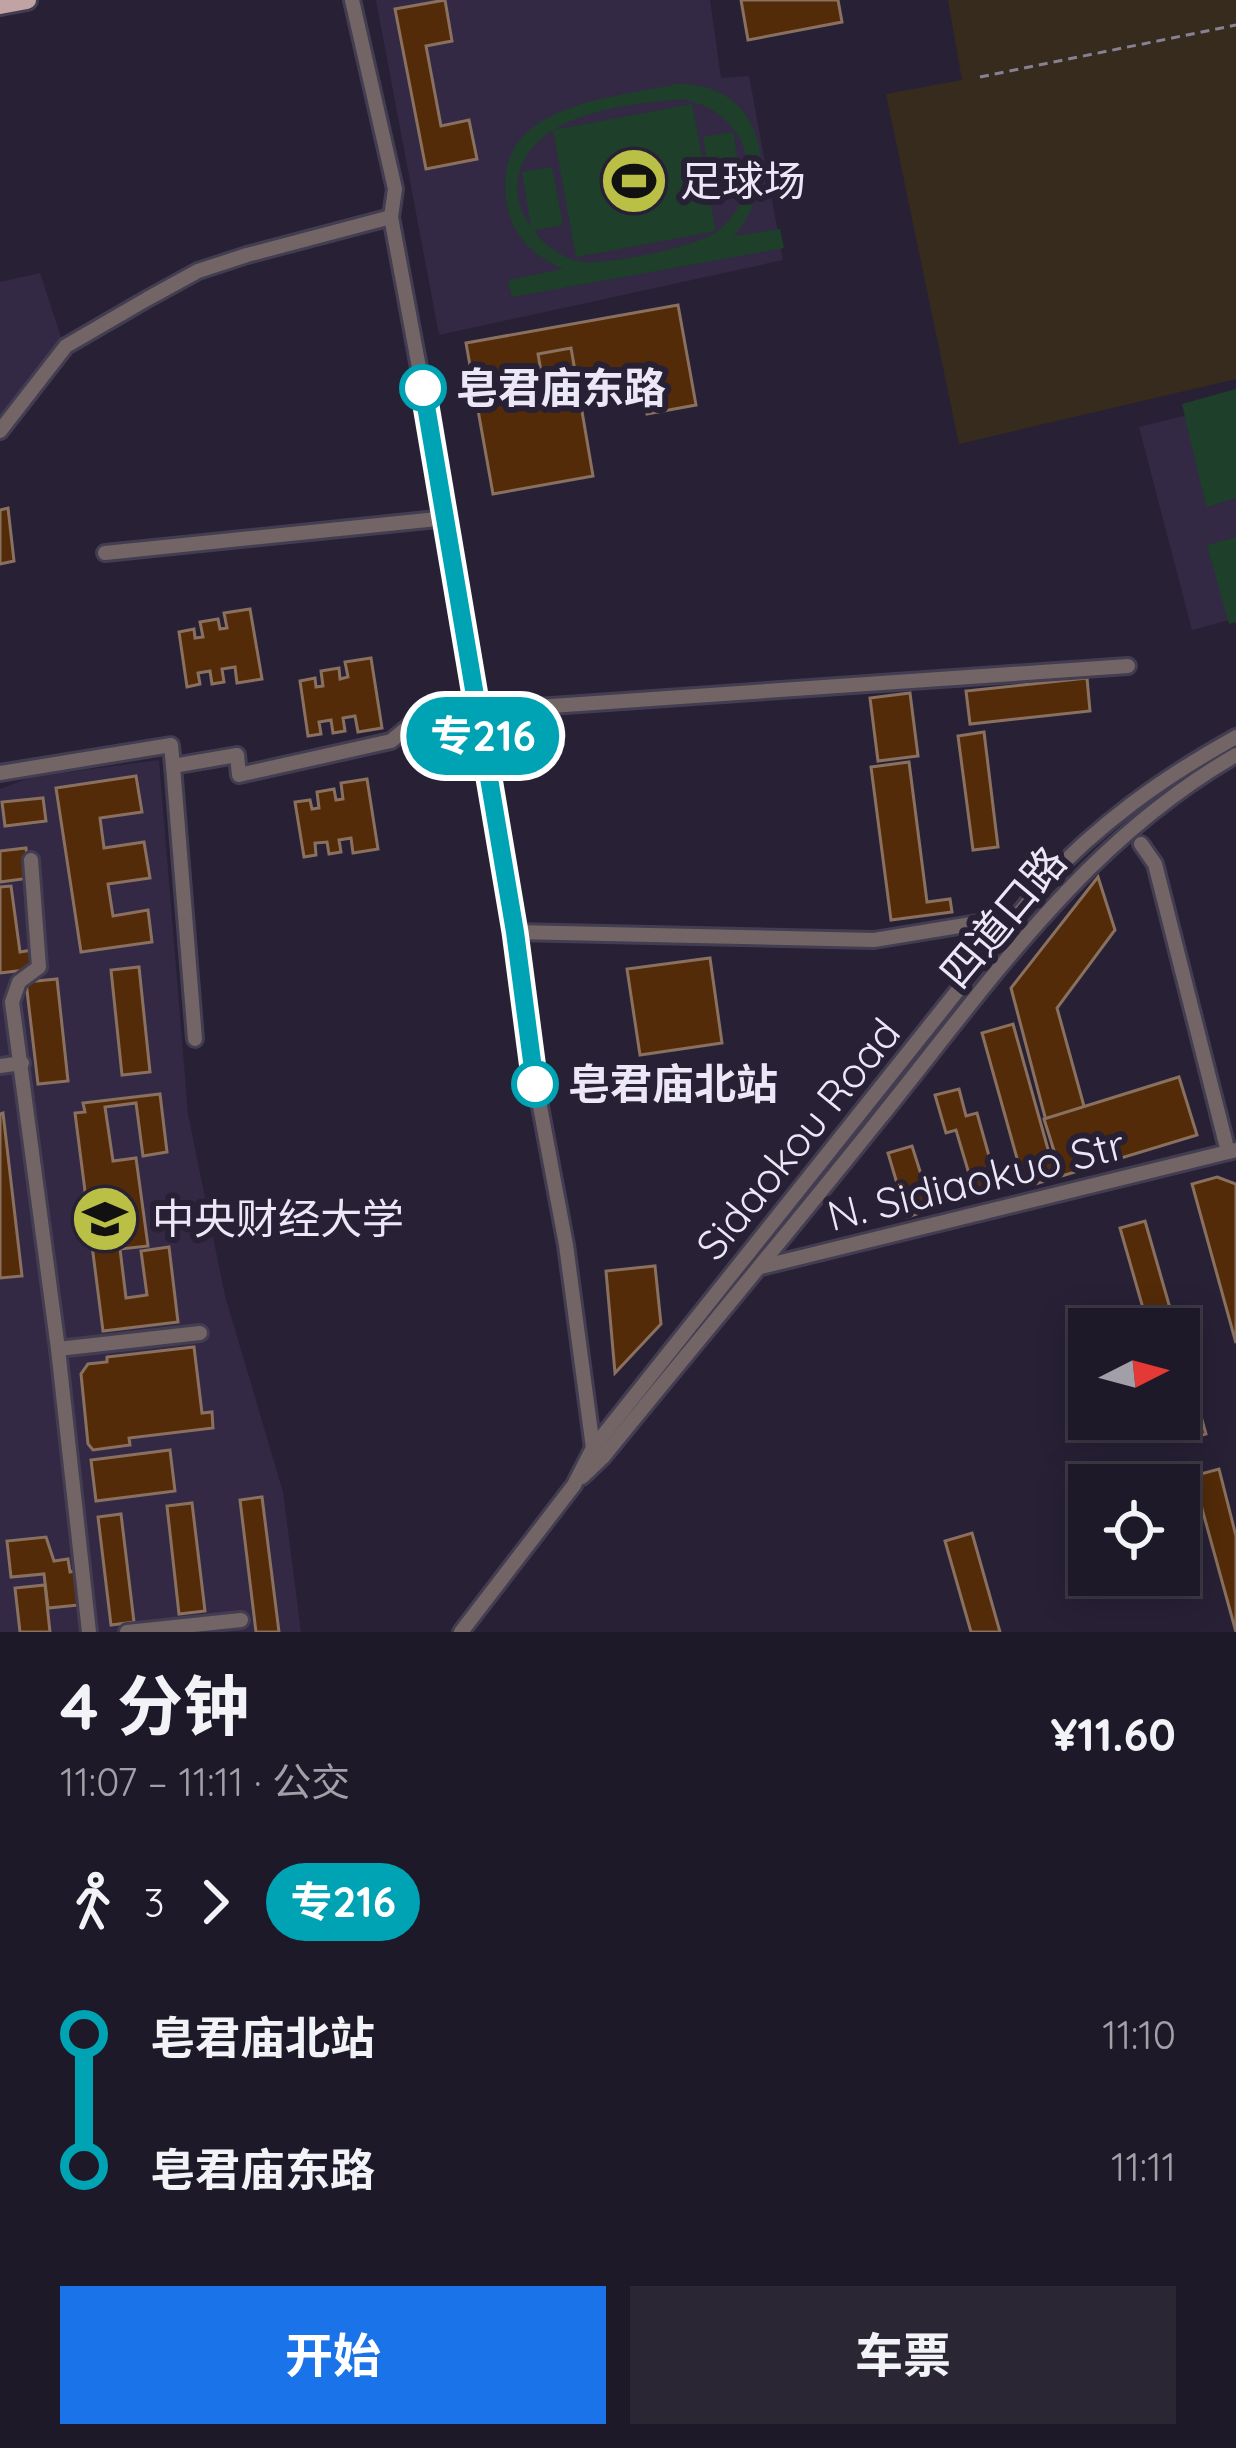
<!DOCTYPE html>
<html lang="zh">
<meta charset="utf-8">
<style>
body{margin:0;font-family:Quicksand,"Noto Sans SC",sans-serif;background:#2b2634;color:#f1f3f6;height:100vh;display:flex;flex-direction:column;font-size:45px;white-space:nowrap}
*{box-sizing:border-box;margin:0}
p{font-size:39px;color:#a1a0a8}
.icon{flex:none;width:66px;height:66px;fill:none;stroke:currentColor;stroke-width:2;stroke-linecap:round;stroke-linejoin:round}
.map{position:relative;height:1632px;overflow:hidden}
.sheet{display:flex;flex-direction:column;background:#1e1928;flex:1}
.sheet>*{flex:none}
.badge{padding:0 24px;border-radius:39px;font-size:42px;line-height:78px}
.needle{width:78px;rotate:84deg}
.buttons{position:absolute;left:1068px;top:1308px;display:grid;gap:24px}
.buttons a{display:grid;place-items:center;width:132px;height:132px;border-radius:0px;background:#1e1928;box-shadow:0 6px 30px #0003,0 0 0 3px #3c3845;font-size:60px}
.map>.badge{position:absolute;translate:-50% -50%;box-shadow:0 0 0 6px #fff}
.legs{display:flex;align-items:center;gap:18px;height:132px;padding:0 60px;font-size:39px}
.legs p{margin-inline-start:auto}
.head{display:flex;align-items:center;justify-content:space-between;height:204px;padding:0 60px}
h1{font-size:66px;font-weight:700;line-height:90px}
.action{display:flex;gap:24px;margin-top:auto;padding:24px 60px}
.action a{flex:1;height:138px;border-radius:0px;background:#1a73e8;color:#fff;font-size:48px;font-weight:700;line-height:138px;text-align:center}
.action a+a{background:#2b2634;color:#f1f3f6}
ul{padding:0 60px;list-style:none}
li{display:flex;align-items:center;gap:42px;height:132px;font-size:45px}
li i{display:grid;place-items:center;width:18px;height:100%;margin:0 15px;background:currentColor}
li i::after{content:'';width:30px;height:30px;margin:-15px;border:9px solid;border-radius:50%;background:#1e1928}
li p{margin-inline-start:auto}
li:first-child i{background:linear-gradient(#0000 50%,currentColor 0)}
li:last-child i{background:linear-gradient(currentColor 50%,#0000 0)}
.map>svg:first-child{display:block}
.commercial{fill:#362b1c}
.built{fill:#332945}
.green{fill:#1e3f29;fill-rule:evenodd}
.building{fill:#532b08;stroke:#89705f;stroke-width:3}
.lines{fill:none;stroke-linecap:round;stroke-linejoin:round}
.minor-casing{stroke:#433d51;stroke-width:20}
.major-casing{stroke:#433d51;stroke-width:24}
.path{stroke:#878193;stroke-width:3;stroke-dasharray:9 6;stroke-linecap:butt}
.minor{stroke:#736465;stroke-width:14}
.major{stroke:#c1a3a4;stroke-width:18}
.line-1-casing{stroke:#fff;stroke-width:27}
.line-1{stroke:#00a3b4;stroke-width:18}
.stop-1-dot{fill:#fff;stroke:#00a3b4;stroke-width:6}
.labels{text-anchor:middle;stroke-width:12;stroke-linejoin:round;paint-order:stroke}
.poi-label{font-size:42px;fill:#ece7f6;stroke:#282136;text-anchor:start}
.stop-label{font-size:42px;font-weight:bold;fill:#ece7f6;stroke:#282136;text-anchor:start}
.street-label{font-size:42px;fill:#ece7f6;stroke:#282136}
</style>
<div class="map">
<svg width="1236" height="1632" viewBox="0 0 1236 1632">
<rect width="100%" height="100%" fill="#282136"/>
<polygon class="commercial" points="948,0 1236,0 1236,379 959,444 886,94 962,80"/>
<g class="built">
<polygon points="376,0 710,0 721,78 749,76 783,260 439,335"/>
<polygon points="40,273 62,340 0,422 0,282"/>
<polygon points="1236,403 1236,618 1192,630 1139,427"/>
<polygon points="159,760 188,1114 225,1296 283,1492 301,1632 0,1632 0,789 32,777"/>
</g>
<g class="green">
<path d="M677 84C764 81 784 180 734 236L780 229 784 248 512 297 508 280 563 269C537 258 514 238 508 210 485 104 605 100 677 84ZM682 99C748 111 772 184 719 230 701 246 602 267 578 261 561 257 542 244 534 230L563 225 552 167 522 172 531 227C520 212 514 193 519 174 535 112 629 104 682 99Z"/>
<polygon points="692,104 716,231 576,257 553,130"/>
<polygon points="733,132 743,190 713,195 703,137"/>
<polygon points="1236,389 1236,498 1206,507 1182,404"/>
<polygon points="1236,537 1236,622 1229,624 1207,545"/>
</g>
<g class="building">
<polygon points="445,0 452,41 426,46 441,126 469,120 477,159 426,169 395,9"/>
<polygon points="741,0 838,0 842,22 748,40"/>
<polygon points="678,305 696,405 647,414 639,371 577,382 593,476 493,494 466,343"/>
<polygon points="571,348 577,382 544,388 538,354"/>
<polygon points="8,508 14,561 0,564 0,510"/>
<polygon points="250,609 262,679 237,683 235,667 222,669 224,682 212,684 210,671 198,673 200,684 187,687 179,632 194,629 195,638 203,637 200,622 218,619 220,629 227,628 224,613"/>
<polygon points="371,658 382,728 358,732 355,716 343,718 345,731 333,733 331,720 319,722 321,734 308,736 300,681 315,678 316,687 323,686 321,671 339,668 340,679 348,677 345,662"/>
<polygon points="1087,678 1090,711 970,724 966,691"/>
<polygon points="910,693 918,756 878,761 870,698"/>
<polygon points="984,732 998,847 973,850 958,736"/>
<polygon points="909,762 927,902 950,899 952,912 891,920 871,767"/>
<polygon points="136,776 142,812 100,818 104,848 144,842 150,878 108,884 113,916 148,910 152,942 81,952 56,788"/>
<polygon points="367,779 378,849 353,853 351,838 339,840 341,852 329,854 327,842 315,843 316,855 304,857 295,802 310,800 312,809 319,808 317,792 334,789 336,800 343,799 341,783"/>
<polygon points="43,798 46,821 5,826 2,802"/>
<polygon points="26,848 30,878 0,882 0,851"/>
<polygon points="1098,877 1115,930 1057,1008 1093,1139 1054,1151 1011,988"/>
<polygon points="11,886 20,952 32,950 34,969 0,973 0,887"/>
<polygon points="710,958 722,1043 640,1055 627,969"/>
<polygon points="139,967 150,1072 122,1075 111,970"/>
<polygon points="57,979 68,1081 38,1084 26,982"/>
<polygon points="1013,1024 1056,1178 1025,1187 982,1033"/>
<polygon points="1179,1077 1197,1135 1062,1176 1044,1119"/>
<polygon points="959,1089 966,1116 977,1113 998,1188 975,1194 956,1130 946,1133 935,1095"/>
<polygon points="160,1094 167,1152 143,1156 136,1103 105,1107 113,1161 136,1158 148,1246 120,1249 126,1298 147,1295 141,1251 169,1247 178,1322 103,1331 75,1113 85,1112 83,1103"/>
<polygon points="3,1113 22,1276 0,1278 0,1114"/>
<polygon points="912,1146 932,1209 907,1217 888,1153"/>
<polygon points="1217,1177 1236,1184 1236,1343 1192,1184"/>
<polygon points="1145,1221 1176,1329 1149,1329 1120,1228"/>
<polygon points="655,1266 661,1324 615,1373 606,1271"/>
<polygon points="1179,1339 1206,1434 1181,1441 1175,1419 1179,1419"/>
<polygon points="194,1347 202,1413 212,1412 213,1428 129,1438 130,1445 93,1450 88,1444 81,1374 88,1364 107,1362 107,1357"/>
<polygon points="170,1450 175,1491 96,1501 91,1460"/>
<polygon points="1219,1469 1236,1536 1236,1632 1193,1476"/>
<polygon points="262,1497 279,1632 256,1632 240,1500"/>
<polygon points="192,1503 205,1611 179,1614 167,1506"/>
<polygon points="121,1514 134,1622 111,1625 98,1517"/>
<polygon points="972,1533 1000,1632 971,1632 945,1541"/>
<polygon points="46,1537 54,1561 68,1559 70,1572 75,1571 79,1605 48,1608 44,1574 11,1577 7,1541"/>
<polygon points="45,1585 50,1632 20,1632 15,1588"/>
</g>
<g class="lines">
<defs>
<g id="minor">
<polyline points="352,0 395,189 391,217 447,518 515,932 536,1085 566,1245 593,1448"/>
<polyline points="0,431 66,346 147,299 198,271 247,255 391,217"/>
<polyline points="105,553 447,518"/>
<polyline points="0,773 171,745 173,766"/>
<polyline points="1141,844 1155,864 1228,1152"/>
<polyline points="31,860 39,967 19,982 12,1002 58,1349 89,1632"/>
<polyline points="515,932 874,940 1014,917"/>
<polyline points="195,1039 173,766 237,755 239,775 391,741 413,723 478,711 1128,666"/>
<polyline points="0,1066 22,1063"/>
<polyline points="761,1267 1236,1150"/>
<polyline points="58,1349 200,1333"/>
<path d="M582 1477 603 1457C695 1344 789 1232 880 1118 989 983 1083 843 1236 755"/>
<polyline points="127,1632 241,1620"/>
<path d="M461 1632 574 1485 593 1448 1041 886C1098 824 1162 778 1236 737"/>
</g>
<polyline id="major" points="0,5 27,0"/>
</defs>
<use href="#minor" class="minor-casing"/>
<use href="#major" class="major-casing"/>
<polyline class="path" points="980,77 1236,25"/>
<use href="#minor" class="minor"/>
<use href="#major" class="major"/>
</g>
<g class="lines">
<defs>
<polyline id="line-1" points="423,388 515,932 535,1084"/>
</defs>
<use href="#line-1" class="line-1-casing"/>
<use href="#line-1" class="line-1"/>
</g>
<defs>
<symbol id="stadium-disc" viewBox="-11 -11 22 22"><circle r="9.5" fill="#bac045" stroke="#282136"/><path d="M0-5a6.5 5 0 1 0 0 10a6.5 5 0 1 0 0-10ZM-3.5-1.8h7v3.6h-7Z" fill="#111"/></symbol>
<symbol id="university-disc" viewBox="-11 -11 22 22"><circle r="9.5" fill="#bac045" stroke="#282136"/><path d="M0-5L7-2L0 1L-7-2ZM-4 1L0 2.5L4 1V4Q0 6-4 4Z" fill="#111"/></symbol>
</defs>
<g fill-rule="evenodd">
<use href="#stadium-disc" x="596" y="143" width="76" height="76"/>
<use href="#university-disc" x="67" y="1181" width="76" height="76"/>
</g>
<g class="stop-1-dot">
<circle cx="423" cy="388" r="21"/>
<circle cx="535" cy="1084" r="21"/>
</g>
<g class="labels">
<g class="poi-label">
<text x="680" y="196">足球场</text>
<text x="152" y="1234">中央财经大学</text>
</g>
<g class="stop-label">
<text x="456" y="403">皂君庙东路</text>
<text x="568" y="1099">皂君庙北站</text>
</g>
<g class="street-label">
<text transform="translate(1003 917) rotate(-50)" y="15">四道口路</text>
<text transform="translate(798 1139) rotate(-51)" y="15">Sidaokou Road</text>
<text transform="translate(976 1180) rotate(-14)" y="15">N. Sidiaokuo Str</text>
</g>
</g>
</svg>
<div class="buttons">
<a><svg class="needle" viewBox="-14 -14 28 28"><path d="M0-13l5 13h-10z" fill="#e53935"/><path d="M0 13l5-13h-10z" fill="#a1a0a8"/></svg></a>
<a><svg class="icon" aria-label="locate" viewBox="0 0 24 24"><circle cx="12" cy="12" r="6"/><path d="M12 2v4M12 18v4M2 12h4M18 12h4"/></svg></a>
</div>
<b class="badge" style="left:483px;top:736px;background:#00a3b4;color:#fff">专216</b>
</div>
<section class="sheet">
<div class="head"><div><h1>4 分钟</h1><p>11:07 – 11:11 · 公交</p></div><b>¥11.60</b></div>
<div class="legs"><svg class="icon" aria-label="walk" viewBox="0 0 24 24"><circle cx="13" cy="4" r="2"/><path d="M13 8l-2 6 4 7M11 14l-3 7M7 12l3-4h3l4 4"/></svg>3<svg class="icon" aria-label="forward" viewBox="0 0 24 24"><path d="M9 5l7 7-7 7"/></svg><b class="badge" style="background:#00a3b4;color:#fff">专216</b></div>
<ul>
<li><i style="color:#00a3b4"></i><b>皂君庙北站</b><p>11:10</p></li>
<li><i style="color:#00a3b4"></i><b>皂君庙东路</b><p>11:11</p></li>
</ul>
<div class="action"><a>开始</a><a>车票</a></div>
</section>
